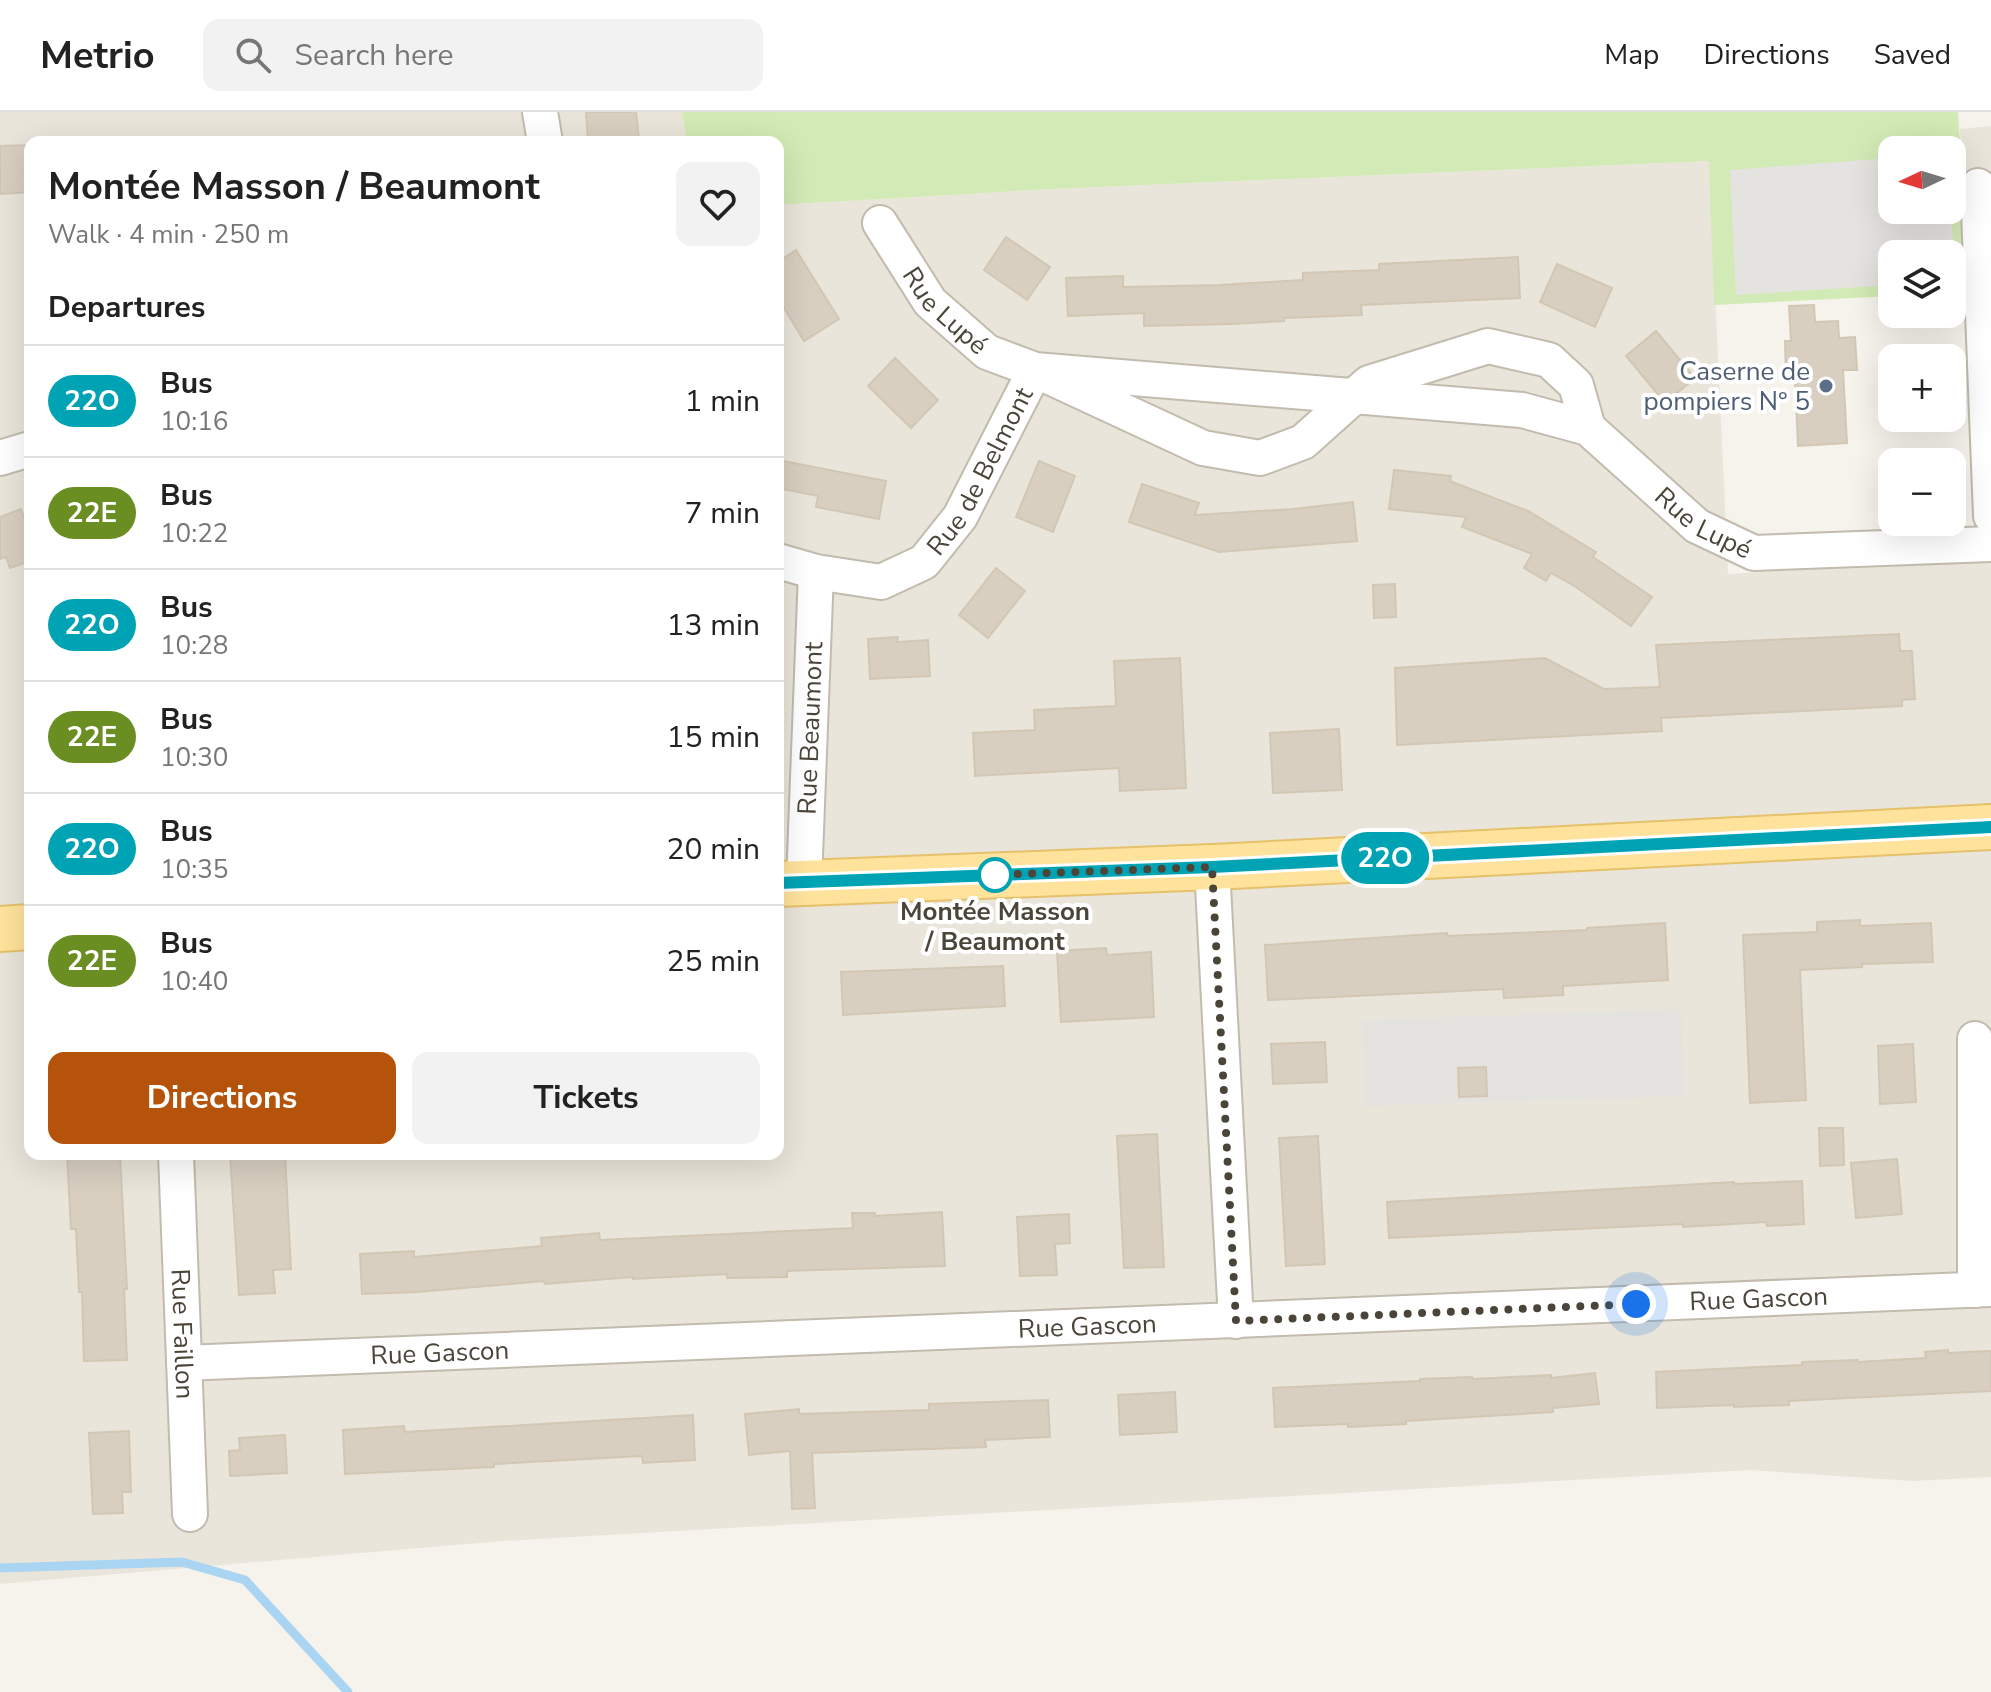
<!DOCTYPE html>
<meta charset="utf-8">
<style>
body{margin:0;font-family:"Nunito Sans",sans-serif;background:#f2f2f2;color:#222;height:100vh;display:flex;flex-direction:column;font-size:30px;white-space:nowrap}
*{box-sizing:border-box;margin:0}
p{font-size:26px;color:#767676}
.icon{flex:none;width:44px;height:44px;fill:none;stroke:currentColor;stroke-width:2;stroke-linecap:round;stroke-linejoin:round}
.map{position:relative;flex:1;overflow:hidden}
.side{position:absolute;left:24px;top:24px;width:760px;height:1024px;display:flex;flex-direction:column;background:#fff;border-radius:16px;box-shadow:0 8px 32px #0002}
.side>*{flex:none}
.badge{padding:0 16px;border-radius:26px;font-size:28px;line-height:52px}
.needle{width:52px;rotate:266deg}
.fabs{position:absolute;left:1878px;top:24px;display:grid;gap:16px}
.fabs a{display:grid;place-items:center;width:88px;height:88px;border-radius:16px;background:#fff;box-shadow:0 8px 32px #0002;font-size:40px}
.you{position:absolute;width:40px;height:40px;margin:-20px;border:6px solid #fff;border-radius:50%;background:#1a73e8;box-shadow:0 0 0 12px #1a73e833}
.map>.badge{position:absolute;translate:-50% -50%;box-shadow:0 0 0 4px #fff}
h2{padding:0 24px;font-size:30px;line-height:72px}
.round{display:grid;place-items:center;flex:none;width:84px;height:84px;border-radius:16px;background:#f2f2f2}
.overview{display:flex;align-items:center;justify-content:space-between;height:136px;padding:0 24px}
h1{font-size:38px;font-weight:700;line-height:60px}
.cta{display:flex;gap:16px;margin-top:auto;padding:16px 24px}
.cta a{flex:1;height:92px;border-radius:16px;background:#b45309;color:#fff;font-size:32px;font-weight:700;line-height:92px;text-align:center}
.cta a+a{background:#f2f2f2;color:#222}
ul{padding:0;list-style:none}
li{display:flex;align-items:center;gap:24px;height:112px;padding:0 24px;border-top:2px solid #e0e0e0}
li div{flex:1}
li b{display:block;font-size:30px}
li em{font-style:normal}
li .badge{min-width:88px;font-weight:700;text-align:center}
header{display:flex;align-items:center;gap:48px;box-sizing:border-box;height:112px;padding:0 40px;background:#fff;border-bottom:2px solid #e0e0e0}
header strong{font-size:38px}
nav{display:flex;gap:44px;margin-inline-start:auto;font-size:28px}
.search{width:560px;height:72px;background:#f2f2f2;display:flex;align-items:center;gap:20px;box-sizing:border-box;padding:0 28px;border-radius:16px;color:#767676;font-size:30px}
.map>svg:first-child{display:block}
.residential{fill:#eae5da}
.green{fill:#d2eab5;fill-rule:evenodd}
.parking{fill:#e5e3e0}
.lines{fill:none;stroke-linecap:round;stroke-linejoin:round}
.stream{stroke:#a9d4f2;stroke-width:9}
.building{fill:#d8cfc1;stroke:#d3c7b4;stroke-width:2}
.street-casing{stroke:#c2bbae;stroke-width:38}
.primary-casing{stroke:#e6c16a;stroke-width:48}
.street{stroke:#fff;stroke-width:34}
.primary{stroke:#ffe39c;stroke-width:44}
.line-casing{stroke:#fff;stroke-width:18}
.line{stroke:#00a3b4;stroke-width:12}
.walk{stroke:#4b4439;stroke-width:8;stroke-dasharray:0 14.4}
.service-dot{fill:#5c6f8a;stroke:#fff;stroke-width:3}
.stop-dot{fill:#fff;stroke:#00a3b4;stroke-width:4}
.labels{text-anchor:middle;stroke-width:8;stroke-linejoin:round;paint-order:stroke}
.street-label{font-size:26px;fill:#4b4439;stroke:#fff}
.service-label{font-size:26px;fill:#4e5e75;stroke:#fff;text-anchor:end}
.stop-label{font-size:26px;font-weight:bold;fill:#4b4439;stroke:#fff}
</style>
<header>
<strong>Metrio</strong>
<div class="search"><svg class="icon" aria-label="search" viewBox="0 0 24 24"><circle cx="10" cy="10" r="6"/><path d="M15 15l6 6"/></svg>Search here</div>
<nav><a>Map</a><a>Directions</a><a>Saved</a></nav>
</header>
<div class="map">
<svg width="1991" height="1580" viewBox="0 0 1991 1580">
<rect width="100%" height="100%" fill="#f6f3ec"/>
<g class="residential">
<polygon points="0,0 682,0 687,30 30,30 30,1042 778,1042 778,93 1052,77 1709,49 1728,462 1991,446 1991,1365 1913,1369 1749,1358 502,1429 0,1472"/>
<polygon points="1991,14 1991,333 1970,179 1960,17"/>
</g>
<path class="green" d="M682 0H1958L1970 179 1952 180V142H1892V184L1714 193 1709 49 1052 77 778 93V30H687ZM1892 38H1952V98H1892Z"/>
<g class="parking">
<polygon points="1892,46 1892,98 1951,98 1955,169 1952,169 1952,142 1892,142 1892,173 1736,183 1730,58"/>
<polygon points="1681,897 1684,984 1365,994 1362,908"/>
</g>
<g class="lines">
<polyline class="stream" points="0,1456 182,1450 245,1468 348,1580"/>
</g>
<g class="building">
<polygon points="586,0 636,0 639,27 588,30"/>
<polygon points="30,33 30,80 0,82 0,34"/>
<polygon points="1006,125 1050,155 1027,188 984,158"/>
<polygon points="796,138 839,207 804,229 778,186 778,150"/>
<polygon points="1518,145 1520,186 1361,193 1362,203 1284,206 1284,209 1231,212 1144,214 1144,201 1068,204 1066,166 1123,164 1123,175 1219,173 1303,168 1303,161 1379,158 1379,152"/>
<polygon points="1557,152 1612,176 1595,215 1540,190"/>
<polygon points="1814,193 1815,210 1838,209 1839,226 1855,225 1857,258 1843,258 1847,331 1798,334 1795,267 1786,267 1785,229 1791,229 1789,194"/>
<polygon points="1656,219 1695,266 1665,291 1626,244"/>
<polygon points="895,246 938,288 911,316 868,274"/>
<polygon points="778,348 886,369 879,407 816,395 818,384 778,376"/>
<polygon points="1039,349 1075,364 1053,420 1016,405"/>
<polygon points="1394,358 1451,364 1450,369 1528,399 1596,440 1593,445 1652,485 1631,514 1576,475 1551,461 1546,469 1524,456 1532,442 1462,415 1466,405 1389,397"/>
<polygon points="1142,372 1199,391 1195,403 1293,397 1353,390 1357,429 1219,440 1129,410"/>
<polygon points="21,397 30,422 30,449 10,456 6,445 0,447 0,405"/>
<polygon points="996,456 1025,479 988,526 959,503"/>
<polygon points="1395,472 1396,505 1374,506 1373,473"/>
<polygon points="1899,522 1900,539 1912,539 1915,587 1902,588 1902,594 1661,606 1662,619 1397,633 1395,556 1545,546 1604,577 1660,575 1656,533"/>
<polygon points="898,525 897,530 928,528 930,564 870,567 868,527"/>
<polygon points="1180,546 1186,676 1120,679 1119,656 975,664 973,621 1035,618 1034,598 1116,594 1114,549"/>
<polygon points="1339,617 1342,678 1273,681 1270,621"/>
<polygon points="1860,808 1860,814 1931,811 1933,850 1862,852 1862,855 1800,858 1806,988 1750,991 1743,823 1817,820 1817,810"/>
<polygon points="1665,811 1668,868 1563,874 1563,883 1504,886 1503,877 1268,888 1265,833 1447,821 1447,824 1587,818 1587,816"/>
<polygon points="1106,836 1107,843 1151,840 1154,905 1061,910 1057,839"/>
<polygon points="1003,854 1005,894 843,903 841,860"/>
<polygon points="1325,930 1327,970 1273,972 1271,932"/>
<polygon points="1913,932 1916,990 1880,992 1878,934"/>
<polygon points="1486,955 1487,984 1459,985 1458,956"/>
<polygon points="1819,1016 1843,1016 1844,1053 1820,1054"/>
<polygon points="1157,1022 1164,1155 1124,1156 1117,1024"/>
<polygon points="1318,1024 1325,1152 1286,1154 1279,1026"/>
<polygon points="67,1042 120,1042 127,1177 124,1177 127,1248 84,1249 82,1180 79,1180 76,1117 71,1117"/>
<polygon points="230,1042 285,1042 291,1157 273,1158 275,1181 239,1183"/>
<polygon points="1897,1047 1902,1102 1856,1106 1851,1051"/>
<polygon points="1802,1069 1804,1112 1767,1114 1766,1110 1683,1115 1683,1112 1389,1126 1387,1090 1734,1070 1734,1072"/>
<polygon points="942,1100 945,1154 787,1159 787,1165 727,1166 727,1162 633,1167 633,1165 545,1172 544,1169 418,1180 362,1182 360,1142 414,1139 414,1145 542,1134 541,1126 599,1121 600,1128 853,1116 852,1101 875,1101 875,1104"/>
<polygon points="1069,1102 1070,1131 1055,1132 1057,1163 1020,1164 1017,1105"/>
<polygon points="1948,1238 1948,1241 1991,1239 1991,1279 1789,1289 1789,1293 1734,1295 1734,1293 1657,1296 1656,1260 1802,1253 1802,1250 1858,1248 1858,1250 1926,1246 1925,1240"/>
<polygon points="1595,1261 1599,1292 1553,1296 1553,1300 1406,1309 1406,1312 1348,1315 1348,1312 1275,1315 1273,1276 1420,1269 1420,1267 1472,1265 1473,1267 1551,1263 1551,1266"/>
<polygon points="1175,1280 1177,1320 1120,1323 1118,1283"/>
<polygon points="1048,1288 1050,1325 985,1328 986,1335 812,1341 815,1396 792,1397 790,1339 749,1343 745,1302 799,1297 799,1302 929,1298 929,1292"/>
<polygon points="693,1303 695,1348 643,1351 642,1344 494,1352 494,1355 345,1362 343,1318 404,1314 405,1320"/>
<polygon points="129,1319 131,1380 122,1380 123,1401 93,1402 89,1321"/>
<polygon points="285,1323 287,1361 230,1364 229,1339 240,1338 239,1326"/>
</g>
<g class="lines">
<defs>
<g id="street">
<polyline points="540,0 545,30"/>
<polyline points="1978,74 1991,404"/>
<path id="s1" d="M880 111 930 190 987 240 1035 258 1522 298 1588 316 1697 414 1754 441 1991 432"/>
<polyline points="0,346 30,337"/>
<path id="s2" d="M778 449 816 460 881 470 924 450 960 405 1035 258 1203 336 1260 346 1303 330 1369 271 1488 234 1549 248 1576 273 1588 316"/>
<polyline points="1212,755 1236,1209"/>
<path id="s3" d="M804 770 816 460"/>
<polyline points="1975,927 1975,1178"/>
<path id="s4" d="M176 1042 190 1402"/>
<path id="s5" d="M184 1251 1991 1177"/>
</g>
<g id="primary">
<polyline points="778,772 1212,755 1991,715"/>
<polyline points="0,817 30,815"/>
</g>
</defs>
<use href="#street" class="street-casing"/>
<use href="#primary" class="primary-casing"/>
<use href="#street" class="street"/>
<use href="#primary" class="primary"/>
</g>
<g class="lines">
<defs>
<polyline id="line" points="778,771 1212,755 1991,715"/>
</defs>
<use href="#line" class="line-casing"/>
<use href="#line" class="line"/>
<polyline class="walk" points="995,763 992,763 1212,755 1236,1209 1636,1192"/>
</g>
<circle class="service-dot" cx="1826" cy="274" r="8"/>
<circle class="stop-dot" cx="995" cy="763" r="16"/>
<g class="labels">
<g class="street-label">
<text dy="9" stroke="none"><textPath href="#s1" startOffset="110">Rue Lupé</textPath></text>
<text dy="9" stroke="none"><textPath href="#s2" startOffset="260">Rue de Belmont</textPath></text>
<text dy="9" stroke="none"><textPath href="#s1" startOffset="928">Rue Lupé</textPath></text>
<text dy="9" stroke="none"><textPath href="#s3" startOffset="154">Rue Beaumont</textPath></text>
<text dy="9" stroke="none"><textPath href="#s5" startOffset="1576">Rue Gascon</textPath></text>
<text dy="9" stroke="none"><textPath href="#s5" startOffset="904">Rue Gascon</textPath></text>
<text dy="9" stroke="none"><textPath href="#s4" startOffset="180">Rue Faillon</textPath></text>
<text dy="9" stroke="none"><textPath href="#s5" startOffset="256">Rue Gascon</textPath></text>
</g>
<g class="service-label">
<text x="1810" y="268">Caserne de<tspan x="1810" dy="30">pompiers N° 5</tspan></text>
</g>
<g class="stop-label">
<text x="995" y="808">Montée Masson<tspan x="995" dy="30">/ Beaumont</tspan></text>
</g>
</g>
</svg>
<div class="fabs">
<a><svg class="needle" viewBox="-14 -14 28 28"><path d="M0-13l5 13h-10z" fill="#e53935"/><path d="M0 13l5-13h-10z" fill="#767676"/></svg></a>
<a><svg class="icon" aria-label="layers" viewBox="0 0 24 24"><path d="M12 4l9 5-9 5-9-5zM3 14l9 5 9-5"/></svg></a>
<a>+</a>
<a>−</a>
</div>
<div class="you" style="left:1636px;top:1192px"></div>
<b class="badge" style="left:1385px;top:746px;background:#00a3b4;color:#fff">22O</b>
<section class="side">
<div class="overview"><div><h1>Montée Masson / Beaumont</h1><p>Walk · 4 min · 250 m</p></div><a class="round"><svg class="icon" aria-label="heart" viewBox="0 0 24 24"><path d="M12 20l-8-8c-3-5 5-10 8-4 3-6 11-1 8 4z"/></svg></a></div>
<h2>Departures</h2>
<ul>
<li><span class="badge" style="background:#00a3b4;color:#fff">22O</span><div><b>Bus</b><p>10:16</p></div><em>1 min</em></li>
<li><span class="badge" style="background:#6b8e23;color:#fff">22E</span><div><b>Bus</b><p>10:22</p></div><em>7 min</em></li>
<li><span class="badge" style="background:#00a3b4;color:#fff">22O</span><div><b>Bus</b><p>10:28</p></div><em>13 min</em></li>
<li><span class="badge" style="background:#6b8e23;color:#fff">22E</span><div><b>Bus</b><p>10:30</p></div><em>15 min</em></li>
<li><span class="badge" style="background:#00a3b4;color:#fff">22O</span><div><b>Bus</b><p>10:35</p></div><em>20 min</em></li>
<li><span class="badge" style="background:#6b8e23;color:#fff">22E</span><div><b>Bus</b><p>10:40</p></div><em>25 min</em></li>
</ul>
<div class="cta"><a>Directions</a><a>Tickets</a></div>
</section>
</div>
